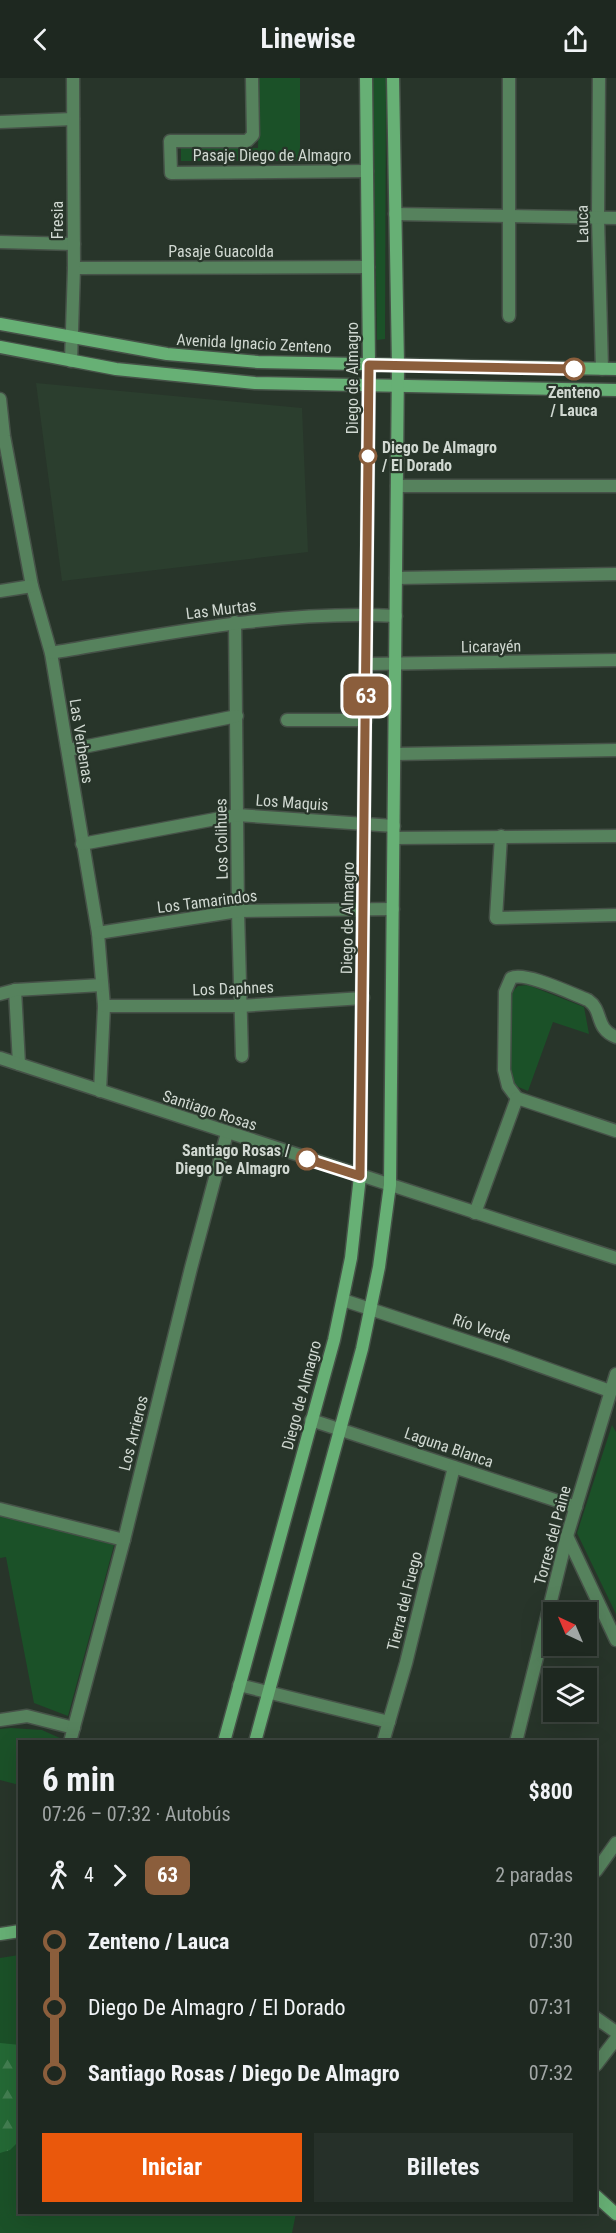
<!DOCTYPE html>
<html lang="es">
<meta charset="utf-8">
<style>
body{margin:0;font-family:"Roboto Condensed",sans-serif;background:#263029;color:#f1f3f6;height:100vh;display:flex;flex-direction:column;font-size:22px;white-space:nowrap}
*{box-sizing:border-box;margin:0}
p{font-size:20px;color:#a1a6a5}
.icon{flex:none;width:33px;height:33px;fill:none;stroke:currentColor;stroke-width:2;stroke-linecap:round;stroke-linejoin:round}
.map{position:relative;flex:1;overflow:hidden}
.sheet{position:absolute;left:18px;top:1662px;width:579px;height:474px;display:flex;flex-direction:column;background:#1e2820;border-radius:0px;box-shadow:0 6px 24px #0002,0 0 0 2px #3c443e}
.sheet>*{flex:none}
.badge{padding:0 12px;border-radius:9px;font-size:21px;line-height:39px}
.needle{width:39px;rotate:316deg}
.fabs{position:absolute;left:543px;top:1524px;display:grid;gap:12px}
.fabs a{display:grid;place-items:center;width:54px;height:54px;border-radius:0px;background:#1e2820;box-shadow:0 6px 24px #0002,0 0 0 2px #3c443e;font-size:30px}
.map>.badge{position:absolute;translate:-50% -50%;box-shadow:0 0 0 3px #fff}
.legs{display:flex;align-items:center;gap:9px;height:66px;padding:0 24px;font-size:20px}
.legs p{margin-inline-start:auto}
.summary{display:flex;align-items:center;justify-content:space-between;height:102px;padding:0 24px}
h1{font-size:33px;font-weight:700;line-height:45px}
.button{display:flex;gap:12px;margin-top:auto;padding:12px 24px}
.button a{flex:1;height:69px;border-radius:0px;background:#ea580c;color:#fff;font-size:24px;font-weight:700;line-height:69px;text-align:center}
.button a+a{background:#263029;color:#f1f3f6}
ul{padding:0 24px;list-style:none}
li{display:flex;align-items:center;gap:21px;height:66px;font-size:22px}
li i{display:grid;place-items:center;width:9px;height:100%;margin:0 8px;background:currentColor}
li i::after{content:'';width:15px;height:15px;margin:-8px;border:4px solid;border-radius:50%;background:#1e2820}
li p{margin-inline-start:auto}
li:first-child i{background:linear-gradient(#0000 50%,currentColor 0)}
li:last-child i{background:linear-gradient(currentColor 50%,#0000 0)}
header{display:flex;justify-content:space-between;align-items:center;height:78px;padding:0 24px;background:#1e2820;font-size:27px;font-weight:700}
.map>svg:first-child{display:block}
.built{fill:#2b3e2e}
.green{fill:#1b5128}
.forest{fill:url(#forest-firs)}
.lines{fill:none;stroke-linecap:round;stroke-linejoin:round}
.minor-casing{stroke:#465248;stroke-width:15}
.tertiary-casing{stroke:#465248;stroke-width:15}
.secondary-casing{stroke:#465248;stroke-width:15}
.minor{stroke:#56825d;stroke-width:12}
.tertiary{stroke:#56825d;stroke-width:12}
.secondary{stroke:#67b075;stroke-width:12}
.line-1-casing{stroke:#fff;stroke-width:14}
.line-1{stroke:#8b5e3c;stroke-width:9}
.stop-1-dot{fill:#fff;stroke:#8b5e3c;stroke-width:3}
.labels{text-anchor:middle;stroke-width:4.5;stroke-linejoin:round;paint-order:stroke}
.street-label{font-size:16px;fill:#d0d8d1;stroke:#28352a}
.stop-label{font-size:16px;font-weight:bold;fill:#d0d8d1;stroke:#28352a}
</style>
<header><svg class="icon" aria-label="back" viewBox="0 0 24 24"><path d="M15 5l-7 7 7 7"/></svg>Linewise<svg class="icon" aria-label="share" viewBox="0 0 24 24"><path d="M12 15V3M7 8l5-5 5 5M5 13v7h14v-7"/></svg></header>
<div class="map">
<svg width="616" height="2155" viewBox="0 0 616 2155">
<defs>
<pattern id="forest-firs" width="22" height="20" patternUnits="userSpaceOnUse" patternTransform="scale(1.5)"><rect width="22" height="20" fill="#246935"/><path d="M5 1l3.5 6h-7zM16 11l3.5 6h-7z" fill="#437e51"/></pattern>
</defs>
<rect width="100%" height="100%" fill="#28352a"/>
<polygon class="built" points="36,305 302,330 308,474 62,503"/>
<g class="green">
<polygon points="259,0 300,0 300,83 181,83 181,70 258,70"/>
<polygon points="373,0 386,0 385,261 377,262"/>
<polygon points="528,907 584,929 589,956 553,944 528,1013 516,1008 509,994 512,914 518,908"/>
<polygon points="612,1347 616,1354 616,1536 577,1455"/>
<polygon points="0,1436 114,1467 68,1638 34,1625 6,1479 0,1480"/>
<polygon points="11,1650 42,1652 62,1661 61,1663 20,1664 19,1707 0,1702 0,1651"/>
<polygon points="19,1877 20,2134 296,2135 292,2155 0,2155 0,1880"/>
</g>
<polygon class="forest" points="0,1965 20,1967 19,2063 10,2072 0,2075"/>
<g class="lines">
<defs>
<g id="minor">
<polyline points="252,0 253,57 247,63 170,63 171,95 367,93"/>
<polyline points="599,0 598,140 602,291"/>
<polyline points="0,44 73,41"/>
<polyline points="395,136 616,140"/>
<polyline points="0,164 74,166"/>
<polyline points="74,190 368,189"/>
<polyline points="509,238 509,0"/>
<polyline points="71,283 74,190 73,0"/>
<polyline points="0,321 4,358 32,508 51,575 98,855 104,928 100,1013"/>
<polyline points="397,408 616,408"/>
<polyline points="396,500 616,496"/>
<polyline points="0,513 32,508"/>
<polyline points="235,544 238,833 242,978"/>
<path d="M51 575C165 556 280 532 396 538"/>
<polyline points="367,586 616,582"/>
<polyline points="287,642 366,642"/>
<polyline points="68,672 237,638"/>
<polyline points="395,676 616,672"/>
<polyline points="501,758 496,840 616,837"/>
<polyline points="394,760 616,758"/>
<polyline points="82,766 237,737 394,748"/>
<polyline points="98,855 238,833 393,831"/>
<polyline points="15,912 19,986"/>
<polyline points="0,916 15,912 102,907"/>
<polyline points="104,928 240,928 363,920"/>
<path d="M517 1020 508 1008 504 992 505 914 511 900C525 893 572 916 588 922 604 933 594 950 616 959"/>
<polyline points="517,1020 616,1053"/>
<polyline points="475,1135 517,1020"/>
<polyline points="343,1222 506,1276 610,1313"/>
<polyline points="311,1342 576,1429"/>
<polyline points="0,1431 124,1462"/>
<polyline points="567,1458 616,1562"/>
<polyline points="239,1607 389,1644"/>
<polyline points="0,1642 27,1638 74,1650"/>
<polyline points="70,1664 124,1462 191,1190 227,1055"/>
<polyline points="383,1664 406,1585 454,1389"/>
<polyline points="516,1664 567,1458 616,1296"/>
<polyline points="596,1793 616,1765"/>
<polyline points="596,1940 616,1954"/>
<polyline points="596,1987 616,1961"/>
</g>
<polyline id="tertiary" points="0,980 616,1180"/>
<g id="secondary">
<polyline points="0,246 167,276 258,284 616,291"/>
<polyline points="0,269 116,291 255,305 616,312"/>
<polyline points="224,1664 334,1262 351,1180 360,1098 369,287 366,0"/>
<polyline points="255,1664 362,1271 379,1189 390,1107 398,287 393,0"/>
<polyline points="0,1856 20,1853"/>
<polyline points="596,2118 616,2136"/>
</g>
</defs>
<use href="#minor" class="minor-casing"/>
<use href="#tertiary" class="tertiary-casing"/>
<use href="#secondary" class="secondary-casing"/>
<use href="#minor" class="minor"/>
<use href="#tertiary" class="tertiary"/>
<use href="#secondary" class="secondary"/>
</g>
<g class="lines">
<defs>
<polyline id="line-1" points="307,1081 360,1098 369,287 574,291"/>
</defs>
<use href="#line-1" class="line-1-casing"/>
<use href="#line-1" class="line-1"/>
</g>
<g class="stop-1-dot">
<circle cx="574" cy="291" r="10"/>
<circle cx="368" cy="378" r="8"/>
<circle cx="307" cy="1081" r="10"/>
</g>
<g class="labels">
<g class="street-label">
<text x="272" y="83">Pasaje Diego de Almagro</text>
<text transform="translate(57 142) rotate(-90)" y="6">Fresia</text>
<text transform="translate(582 146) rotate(-91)" y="6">Lauca</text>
<text x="221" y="179">Pasaje Guacolda</text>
<text transform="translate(254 265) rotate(3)" y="6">Avenida Ignacio Zenteno</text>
<text transform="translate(352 300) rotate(-90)" y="6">Diego de Almagro</text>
<text transform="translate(221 531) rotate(-7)" y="6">Las Murtas</text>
<text transform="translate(491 568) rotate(-1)" y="6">Licarayén</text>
<text transform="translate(82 663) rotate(81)" y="6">Las Verbenas</text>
<text transform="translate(292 724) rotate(4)" y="6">Los Maquis</text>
<text transform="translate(221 761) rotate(-91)" y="6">Los Colihues</text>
<text transform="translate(207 823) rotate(-7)" y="6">Los Tamarindos</text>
<text transform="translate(347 840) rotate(-89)" y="6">Diego de Almagro</text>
<text transform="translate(233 910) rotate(-2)" y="6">Los Daphnes</text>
<text transform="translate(210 1032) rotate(18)" y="6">Santiago Rosas</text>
<text transform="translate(482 1250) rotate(19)" y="6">Río Verde</text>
<text transform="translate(301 1317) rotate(-75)" y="6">Diego de Almagro</text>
<text transform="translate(133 1355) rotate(-76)" y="6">Los Arrieros</text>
<text transform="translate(449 1369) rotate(19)" y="6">Laguna Blanca</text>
<text transform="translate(552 1457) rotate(-75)" y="6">Torres del Paine</text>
<text transform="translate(404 1523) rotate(-76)" y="6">Tierra del Fuego</text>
</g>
<g class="stop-label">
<text x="574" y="320">Zenteno<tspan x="574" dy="18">/ Lauca</tspan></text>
<text x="382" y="375" text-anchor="start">Diego De Almagro<tspan x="382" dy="18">/ El Dorado</tspan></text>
<text x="290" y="1078" text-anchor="end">Santiago Rosas /<tspan x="290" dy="18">Diego De Almagro</tspan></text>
</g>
</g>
</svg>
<div class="fabs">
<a><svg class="needle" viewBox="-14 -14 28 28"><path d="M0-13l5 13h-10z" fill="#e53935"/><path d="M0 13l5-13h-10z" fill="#a1a6a5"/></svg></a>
<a><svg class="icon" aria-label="layers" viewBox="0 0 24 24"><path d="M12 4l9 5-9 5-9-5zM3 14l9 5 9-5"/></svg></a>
</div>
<b class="badge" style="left:366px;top:618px;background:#8b5e3c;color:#fff">63</b>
<section class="sheet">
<div class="summary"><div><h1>6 min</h1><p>07:26 – 07:32 · Autobús</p></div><b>$800</b></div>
<div class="legs"><svg class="icon" aria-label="walk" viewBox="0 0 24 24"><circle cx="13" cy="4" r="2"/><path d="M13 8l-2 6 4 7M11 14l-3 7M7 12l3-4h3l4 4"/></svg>4<svg class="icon" aria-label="forward" viewBox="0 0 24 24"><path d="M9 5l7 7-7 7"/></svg><b class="badge" style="background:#8b5e3c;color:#fff">63</b><p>2 paradas</p></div>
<ul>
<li><i style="color:#8b5e3c"></i><b>Zenteno / Lauca</b><p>07:30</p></li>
<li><i style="color:#8b5e3c"></i><span>Diego De Almagro / El Dorado</span><p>07:31</p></li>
<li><i style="color:#8b5e3c"></i><b>Santiago Rosas / Diego De Almagro</b><p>07:32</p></li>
</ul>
<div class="button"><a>Iniciar</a><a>Billetes</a></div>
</section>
</div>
